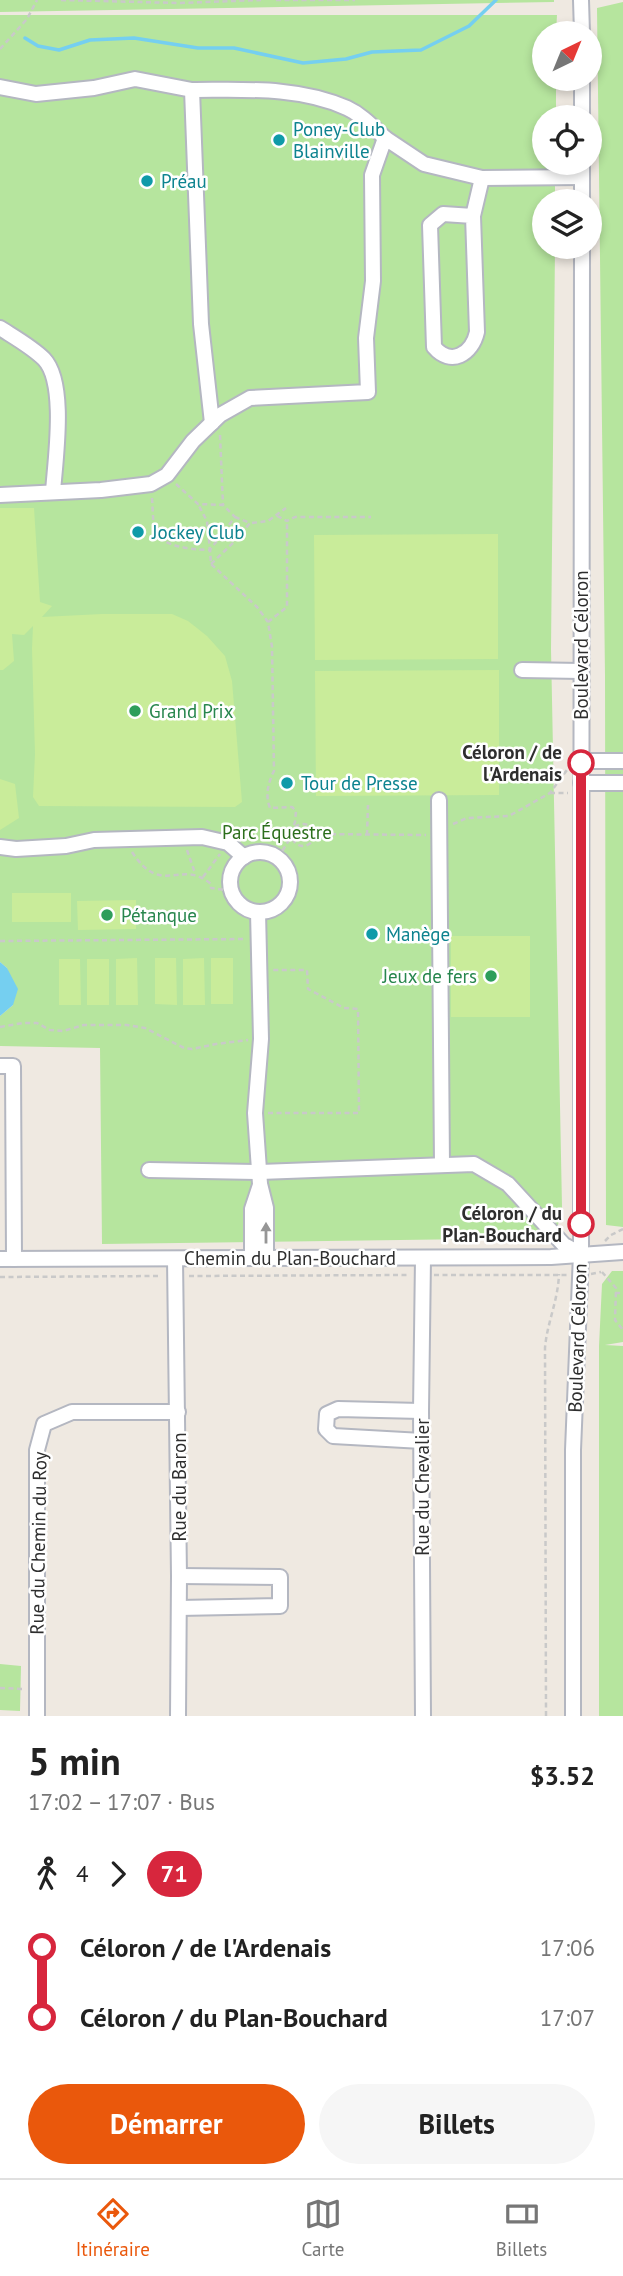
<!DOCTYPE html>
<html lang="fr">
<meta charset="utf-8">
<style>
body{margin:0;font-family:"PT Sans",sans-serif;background:#f6f6f6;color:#222;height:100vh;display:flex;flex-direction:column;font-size:26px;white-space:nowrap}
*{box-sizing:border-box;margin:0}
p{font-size:23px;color:#767676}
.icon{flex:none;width:38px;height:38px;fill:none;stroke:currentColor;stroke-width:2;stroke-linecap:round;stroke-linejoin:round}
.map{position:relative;height:1716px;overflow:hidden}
.sheet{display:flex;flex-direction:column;background:#fff;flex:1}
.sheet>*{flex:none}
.badge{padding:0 14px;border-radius:23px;font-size:24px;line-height:46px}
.needle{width:46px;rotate:43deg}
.buttons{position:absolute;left:532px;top:21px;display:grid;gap:14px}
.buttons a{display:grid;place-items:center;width:70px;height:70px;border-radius:50%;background:#fff;box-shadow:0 4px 10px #0003;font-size:35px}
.map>.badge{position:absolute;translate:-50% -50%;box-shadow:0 0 0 4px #fff}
.legs{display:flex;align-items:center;gap:10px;height:77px;padding:0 28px;font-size:23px}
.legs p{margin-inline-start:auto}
.headline{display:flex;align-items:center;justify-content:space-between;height:119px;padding:0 28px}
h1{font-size:38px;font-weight:700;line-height:52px}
.button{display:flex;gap:14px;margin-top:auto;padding:14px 28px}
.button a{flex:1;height:80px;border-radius:42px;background:#ea580c;color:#fff;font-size:28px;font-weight:700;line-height:80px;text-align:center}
.button a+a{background:#f6f6f6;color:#222}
ul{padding:0 28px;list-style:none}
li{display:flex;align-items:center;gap:24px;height:70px;font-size:26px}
li i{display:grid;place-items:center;width:10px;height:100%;margin:0 9px;background:currentColor}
li i::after{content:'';width:18px;height:18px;margin:-9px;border:5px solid;border-radius:50%;background:#fff}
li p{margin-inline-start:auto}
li:first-child i{background:linear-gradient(#0000 50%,currentColor 0)}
li:last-child i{background:linear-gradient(currentColor 50%,#0000 0)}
.tabs{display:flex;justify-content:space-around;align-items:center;height:98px;border-top:2px solid #e0e0e0;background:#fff;font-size:19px;color:#767676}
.tabs a{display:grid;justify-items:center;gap:4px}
.tabs .on{color:#ea580c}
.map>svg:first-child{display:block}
.green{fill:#b6e59e}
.pitch{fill:#c9ec9a}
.water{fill:#75cff0}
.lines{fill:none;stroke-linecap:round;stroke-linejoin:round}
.stream{stroke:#75cff0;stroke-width:3.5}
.minor-casing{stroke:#b4b7c1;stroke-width:18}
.path{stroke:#c9c9c9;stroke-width:2.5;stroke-dasharray:5 3.5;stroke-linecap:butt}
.minor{stroke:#fff;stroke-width:14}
.oneway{fill:#969696}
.line-1-casing{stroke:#fff;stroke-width:16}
.line-1{stroke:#d7263d;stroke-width:10}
.culture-dot{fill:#0f9aa8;stroke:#fff;stroke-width:2.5}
.leisure-dot{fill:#2e9e5b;stroke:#fff;stroke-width:2.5}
.stop-1-dot{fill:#fff;stroke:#d7263d;stroke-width:3.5}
.labels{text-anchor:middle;stroke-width:5;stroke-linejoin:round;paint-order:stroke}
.culture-label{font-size:19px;fill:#0d838f;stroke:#fff;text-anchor:start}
.street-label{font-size:19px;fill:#2e2e2e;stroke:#fff}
.leisure-label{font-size:19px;fill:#27864d;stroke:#fff;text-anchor:start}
.stop-label{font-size:19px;font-weight:bold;fill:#2e2e2e;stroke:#fff;text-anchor:end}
.park-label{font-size:19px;fill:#2c6e1b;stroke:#fff}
</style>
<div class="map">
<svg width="623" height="1716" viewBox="0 0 623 1716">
<rect width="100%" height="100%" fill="#efe9e1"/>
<g class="green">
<polygon points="0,0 554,0 554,2 0,12"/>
<polygon points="623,2 623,1227 606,1225 605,676 597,8"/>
<polygon points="0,15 557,15 556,33 544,33 544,79 556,79 556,117 544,117 544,163 555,163 555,201 544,201 544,247 555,247 551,649 562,1207 555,1238 102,1244 100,1048 0,1046 0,1016 13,1005 7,968 0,962"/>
<polygon points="612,1271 623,1271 623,1342 605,1345 623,1346 623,1716 599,1716 599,1346 602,1284"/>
<polygon points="0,1664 21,1666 20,1711 0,1710"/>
</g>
<g class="pitch">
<polygon points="0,508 34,508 40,602 52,606 42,617 102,614 172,614 188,621 207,636 225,656 232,681 242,802 235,807 39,806 33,797 35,754 32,649 33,626 24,635 12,634 14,661 3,670 0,670"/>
<polygon points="498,534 498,659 315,660 314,535"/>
<polygon points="499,670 499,795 316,796 315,671"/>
<polygon points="0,779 15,784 19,818 0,830"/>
<rect x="12" y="893" width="59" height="29"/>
<polygon points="136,900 136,929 78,930 77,901"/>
<rect x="451" y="936" width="79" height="81"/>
<polygon points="137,958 138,1005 116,1005 116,959"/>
<polygon points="155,958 176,958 177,1005 155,1004"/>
<polygon points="204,958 205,1005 183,1005 183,959"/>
<rect x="211" y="958" width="22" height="46"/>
<polygon points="59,959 80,959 81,1005 59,1005"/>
<rect x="87" y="959" width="22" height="46"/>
</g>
<polygon class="water" points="0,962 7,968 18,989 13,1005 0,1016"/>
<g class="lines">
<polyline class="stream" points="25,38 38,46 59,50 90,40 134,38 198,48 234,48 303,63 346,59 372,52 421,50 469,26 496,0"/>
<defs>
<g id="minor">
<polyline points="581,0 582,33"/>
<polyline points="582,79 582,117"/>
<polyline points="0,87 36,94 94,88 135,79 192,90 201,324 212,423"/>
<path d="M192 90C243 90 298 86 347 108 362 115 373 127 385 138"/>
<polyline points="582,201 582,163"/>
<path d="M473 216 443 214 430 225 434 347C451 367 472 354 477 332L473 216 482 178"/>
<path d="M0 328C14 337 32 347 44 359 67 383 55 461 53 492"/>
<polyline points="0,495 101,490 151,484 167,475 193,441 220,415 250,398 368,392 366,338 373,281 372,175 385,138 424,164 482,178 582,177"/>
<polyline points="522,670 581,671"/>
<polyline points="581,761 623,761"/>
<polyline points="581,783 623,783"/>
<polyline points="439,800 442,1165"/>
<polyline points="0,847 16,849 66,846 94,840 202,837 228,843 244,857"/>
<circle cx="260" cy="882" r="30"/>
<polyline points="258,912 261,1039 255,1113 260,1184 266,1208 266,1258"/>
<polyline points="0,1066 13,1066 14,1259"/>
<polyline points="149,1170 260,1172 474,1164 508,1184 564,1245 581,1254"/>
<polyline points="252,1258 252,1209 260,1185"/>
<polyline points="423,1258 421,1411 423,1716"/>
<polyline points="0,1259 551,1257 623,1252"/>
<polyline points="175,1259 179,1576 178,1716"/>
<polyline points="421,1411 338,1409 327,1414 326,1429 333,1436 422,1441"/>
<polyline points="179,1576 280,1577 280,1606 179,1608"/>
<polyline points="37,1716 37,1450 44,1424 72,1412 178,1412"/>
<polyline points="573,1716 573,1450 581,1254 582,247"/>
</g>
</defs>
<use href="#minor" class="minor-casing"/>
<g class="path">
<polyline points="61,0 179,3 261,0"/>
<polyline points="276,0 355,0"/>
<polyline points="0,49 27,19 37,0"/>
<polyline points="220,435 223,505"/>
<path d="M176 484 198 504 223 505 235 517 210 550 211 564 257 607 268 622 272 647 274 771C268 783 265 795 270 808L292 807 296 811 295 822 288 841"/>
<path d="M152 498 154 534C171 548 189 549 210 550L207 521 198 504"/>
<polyline points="277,516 287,521 295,517 371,517"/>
<polyline points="252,523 268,521 286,508"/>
<polyline points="211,564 236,540 250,523 235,517"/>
<polyline points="268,622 287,607 287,521"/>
<polyline points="550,793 568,793"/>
<polyline points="453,824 467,818 509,816 550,793 567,770"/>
<circle cx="303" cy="835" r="11"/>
<polyline points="314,834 426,835"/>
<polyline points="367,835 368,805"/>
<polyline points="187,850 195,873"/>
<path d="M132 852C162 898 180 858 211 884V888L232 891"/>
<polyline points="278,858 289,840"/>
<polyline points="203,877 220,854"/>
<polyline points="0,941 245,939"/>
<polyline points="0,1027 23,1023 37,1023 50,1030 63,1031 84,1025 127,1025 145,1028 184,1048 192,1049 216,1044 248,1040"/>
<polyline points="268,1113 359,1113 358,1009 344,1008 308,989 307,970 271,970"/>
<polyline points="605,1241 611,1235 623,1229"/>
<polyline points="602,1272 616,1288 615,1320 623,1330"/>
<polyline points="591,1274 601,1272"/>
<polyline points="434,1275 567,1275"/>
<polyline points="189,1276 410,1275"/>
<polyline points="0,1277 161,1276"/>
<polyline points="615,1293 623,1293"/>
<polyline points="0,1688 25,1689"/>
<path d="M546 1716 545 1348C547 1323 558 1301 559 1274"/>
</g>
<use href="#minor" class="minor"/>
</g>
<defs><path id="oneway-solid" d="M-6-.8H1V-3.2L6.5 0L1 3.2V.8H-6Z" transform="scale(1.75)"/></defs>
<use class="oneway" href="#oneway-solid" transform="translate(266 1233) rotate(-90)"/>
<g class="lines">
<defs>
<polyline id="line-1" points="581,1224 581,763"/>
</defs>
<use href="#line-1" class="line-1-casing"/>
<use href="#line-1" class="line-1"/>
</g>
<g class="culture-dot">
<circle cx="279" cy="140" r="7"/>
<circle cx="147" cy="181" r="7"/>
<circle cx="138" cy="532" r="7"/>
<circle cx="287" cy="783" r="7"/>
<circle cx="372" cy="934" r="7"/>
</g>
<g class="leisure-dot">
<circle cx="135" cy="711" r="7"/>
<circle cx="107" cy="915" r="7"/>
<circle cx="491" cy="976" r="7"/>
</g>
<g class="stop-1-dot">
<circle cx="581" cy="763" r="12"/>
<circle cx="581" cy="1224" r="12"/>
</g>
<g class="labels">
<g class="culture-label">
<text x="293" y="136">Poney-Club<tspan x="293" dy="22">Blainville</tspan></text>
<text x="161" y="188">Préau</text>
<text x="152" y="539">Jockey Club</text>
<text x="301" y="790">Tour de Presse</text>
<text x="386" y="941">Manège</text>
</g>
<g class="street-label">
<text transform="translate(581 645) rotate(-90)" y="7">Boulevard Céloron</text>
<text x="290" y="1265">Chemin du Plan-Bouchard</text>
<text transform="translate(577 1338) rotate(-88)" y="7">Boulevard Céloron</text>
<text transform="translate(179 1487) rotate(-90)" y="7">Rue du Baron</text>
<text transform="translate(422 1487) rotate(-90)" y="7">Rue du Chevalier</text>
<text transform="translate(38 1543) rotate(-89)" y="7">Rue du Chemin du Roy</text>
</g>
<g class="leisure-label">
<text x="149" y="718">Grand Prix</text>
<text x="121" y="922">Pétanque</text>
<text x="477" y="983" text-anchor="end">Jeux de fers</text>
</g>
<g class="stop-label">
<text x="562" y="759">Céloron / de<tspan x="562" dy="22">l'Ardenais</tspan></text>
<text x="562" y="1220">Céloron / du<tspan x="562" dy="22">Plan-Bouchard</tspan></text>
</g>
<g class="park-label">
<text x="277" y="839">Parc Équestre</text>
</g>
</g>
</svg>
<div class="buttons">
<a><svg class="needle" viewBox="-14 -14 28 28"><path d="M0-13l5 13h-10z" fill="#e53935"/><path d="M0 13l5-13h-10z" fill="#767676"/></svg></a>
<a><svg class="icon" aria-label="locate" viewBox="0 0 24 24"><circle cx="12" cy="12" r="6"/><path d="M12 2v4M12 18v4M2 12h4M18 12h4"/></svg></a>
<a><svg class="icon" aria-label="layers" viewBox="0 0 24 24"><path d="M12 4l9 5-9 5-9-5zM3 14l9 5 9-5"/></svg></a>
</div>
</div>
<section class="sheet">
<div class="headline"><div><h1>5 min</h1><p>17:02 – 17:07 · Bus</p></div><b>$3.52</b></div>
<div class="legs"><svg class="icon" aria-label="walk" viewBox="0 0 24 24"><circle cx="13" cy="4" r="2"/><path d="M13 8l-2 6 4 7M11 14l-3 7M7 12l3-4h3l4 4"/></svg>4<svg class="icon" aria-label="forward" viewBox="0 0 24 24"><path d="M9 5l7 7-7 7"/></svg><b class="badge" style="background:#d7263d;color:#fff">71</b></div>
<ul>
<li><i style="color:#d7263d"></i><b>Céloron / de l'Ardenais</b><p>17:06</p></li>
<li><i style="color:#d7263d"></i><b>Céloron / du Plan-Bouchard</b><p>17:07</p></li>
</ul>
<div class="button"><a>Démarrer</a><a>Billets</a></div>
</section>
<nav class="tabs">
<a class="on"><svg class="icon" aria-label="directions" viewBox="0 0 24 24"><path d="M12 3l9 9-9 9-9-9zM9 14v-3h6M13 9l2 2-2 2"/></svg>Itinéraire</a>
<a><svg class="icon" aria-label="map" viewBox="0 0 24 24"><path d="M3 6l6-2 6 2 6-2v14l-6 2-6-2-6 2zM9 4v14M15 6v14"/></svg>Carte</a>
<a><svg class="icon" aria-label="tickets" viewBox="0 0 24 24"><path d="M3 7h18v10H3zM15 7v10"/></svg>Billets</a>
</nav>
